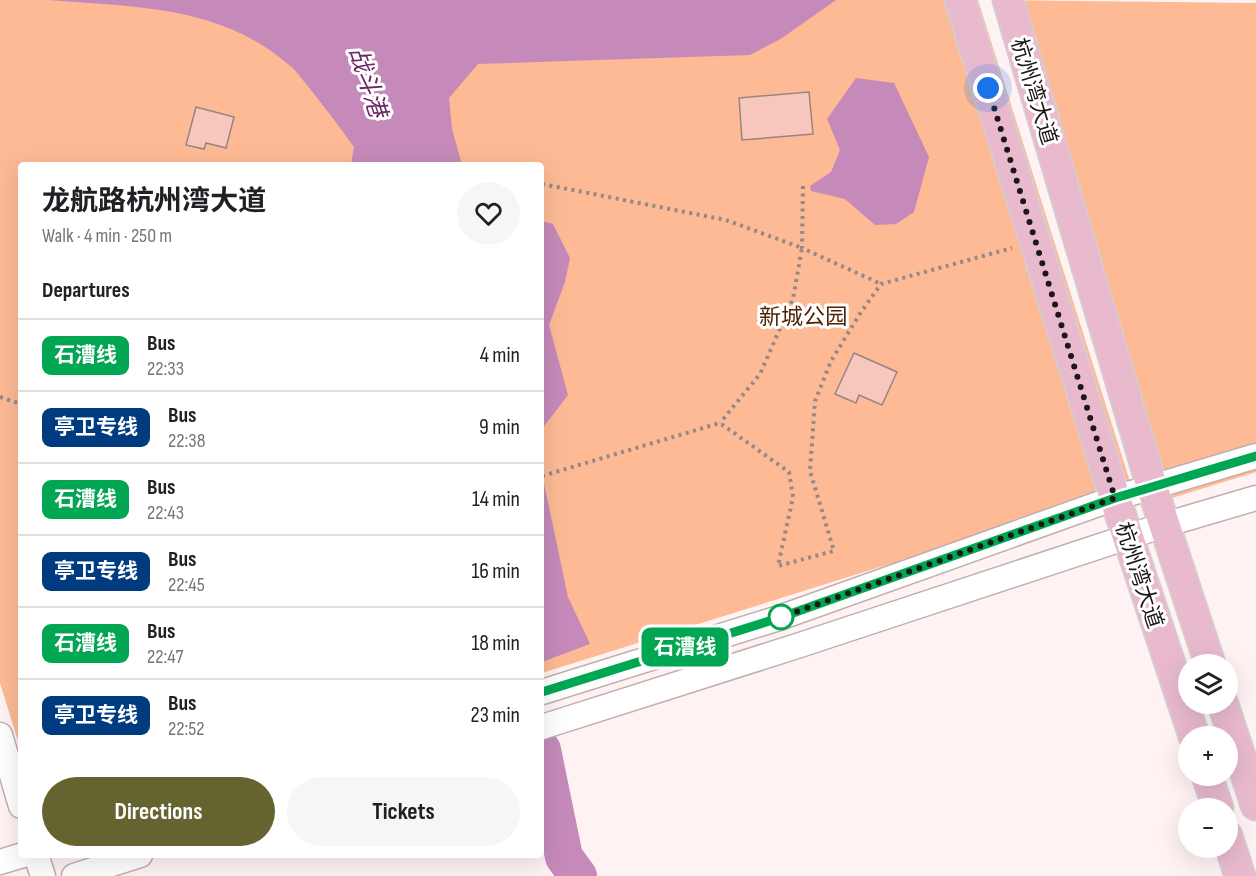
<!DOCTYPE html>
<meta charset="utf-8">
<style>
body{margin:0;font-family:"Sofia Sans Condensed","Noto Sans SC",sans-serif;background:#f6f6f6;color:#202124;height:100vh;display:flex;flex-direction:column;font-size:22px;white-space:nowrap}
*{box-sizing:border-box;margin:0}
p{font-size:20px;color:#757577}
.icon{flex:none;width:33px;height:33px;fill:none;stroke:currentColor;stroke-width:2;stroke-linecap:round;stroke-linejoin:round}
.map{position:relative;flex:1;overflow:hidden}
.drawer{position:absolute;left:18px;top:162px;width:526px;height:696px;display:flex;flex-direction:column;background:#fff;border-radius:6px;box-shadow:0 6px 24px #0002}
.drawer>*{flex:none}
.badge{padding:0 12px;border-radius:9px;font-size:21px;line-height:39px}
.tools{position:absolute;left:1178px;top:654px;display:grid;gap:12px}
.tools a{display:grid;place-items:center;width:60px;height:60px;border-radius:50%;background:#fff;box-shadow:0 6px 24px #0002;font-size:30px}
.you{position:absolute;width:30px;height:30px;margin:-15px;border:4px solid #fff;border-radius:50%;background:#1a73e8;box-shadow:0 0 0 9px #1a73e833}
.map>.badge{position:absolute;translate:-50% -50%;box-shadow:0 0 0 3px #fff}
h2{padding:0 24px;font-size:22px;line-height:54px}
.round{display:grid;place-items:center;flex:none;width:63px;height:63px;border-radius:32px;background:#f6f6f6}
.head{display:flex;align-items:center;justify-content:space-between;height:102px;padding:0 24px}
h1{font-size:28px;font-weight:700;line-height:45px}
.button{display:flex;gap:12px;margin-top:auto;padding:12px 24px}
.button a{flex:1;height:69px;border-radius:36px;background:#656330;color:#fff;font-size:24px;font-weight:700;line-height:69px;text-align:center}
.button a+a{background:#f6f6f6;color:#202124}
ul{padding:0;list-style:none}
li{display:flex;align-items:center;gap:18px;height:72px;padding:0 24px;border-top:2px solid #e0e0e0}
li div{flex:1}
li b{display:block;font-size:22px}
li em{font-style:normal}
li .badge{min-width:66px;font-weight:700;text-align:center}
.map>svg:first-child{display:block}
.green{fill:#fdba95}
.water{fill:#c58aba}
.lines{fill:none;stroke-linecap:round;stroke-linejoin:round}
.river{stroke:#c58aba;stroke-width:38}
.building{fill:#f7c7bd;stroke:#978582;stroke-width:1.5}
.minor-casing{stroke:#c1aeaf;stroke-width:27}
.major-casing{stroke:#d2d1d1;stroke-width:33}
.path{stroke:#93898a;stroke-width:4;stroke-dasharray:3 4.5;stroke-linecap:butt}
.minor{stroke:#fff;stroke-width:24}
.major{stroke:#e9bace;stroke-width:30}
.line-casing{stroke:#fff;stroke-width:14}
.line{stroke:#00a651;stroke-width:9}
.walk{stroke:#1e1717;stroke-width:6;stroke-dasharray:0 10.8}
.stop-dot{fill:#fff;stroke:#00a651;stroke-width:3}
.labels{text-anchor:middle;stroke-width:6;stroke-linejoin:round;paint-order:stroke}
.street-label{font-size:22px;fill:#1e1717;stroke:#fff}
.park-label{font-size:22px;fill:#4e2306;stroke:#fff}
.water-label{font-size:24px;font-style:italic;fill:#6d2763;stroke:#fff}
</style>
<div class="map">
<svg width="1256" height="876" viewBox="0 0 1256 876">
<rect width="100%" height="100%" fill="#fff2f3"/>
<g class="green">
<polygon points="0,0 978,0 1132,488 542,673 542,165 21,165 21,751 0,683"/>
<polygon points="993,0 1256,3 1256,472 1146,506"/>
</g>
<g class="water">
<path d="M48 0H836L782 38 750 55 478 64 449 98 452 129 462 165H351L354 147C339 126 323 105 307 85 301 78 296 70 289 65 220 5 134 7 48 0Z"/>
<polygon points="856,78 894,83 929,157 914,212 896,224 875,225 845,199 811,191 810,186 831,172 840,150 827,119"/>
<polygon points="542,221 553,224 570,258 565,282 549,325 568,395 542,429"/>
<polygon points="542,474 568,597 590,644 542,662"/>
</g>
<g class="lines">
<polyline class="river" points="542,750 564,857 578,876"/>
</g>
<g class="building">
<polygon points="809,92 813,134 742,140 739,98"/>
<polygon points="196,107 234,117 226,148 206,143 204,149 186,145"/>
<polygon points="854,353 897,372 882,405 859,395 856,403 835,394"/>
</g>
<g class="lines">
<defs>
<g id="minor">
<polyline points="542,692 779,618 1115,498 1256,456"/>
<polyline points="542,727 797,646 1164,525 1256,498"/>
<polyline points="0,735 21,806"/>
<polyline points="36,855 43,876"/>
<polyline points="0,862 23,855"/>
<polyline points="74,876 140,855"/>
</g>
<g id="major">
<polyline points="960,0 1115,498 1194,736"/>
<polyline points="1008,0 1152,487 1210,664"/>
<polyline points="1223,704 1256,805"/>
<polyline points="1207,776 1218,808"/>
<polyline points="1227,836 1240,876"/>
</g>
</defs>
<use href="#minor" class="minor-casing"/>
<use href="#major" class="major-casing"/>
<g class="path">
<polyline points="542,184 726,220 802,248 793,299 760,374 720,423"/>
<polyline points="803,186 802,248 881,284"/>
<polyline points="0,397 21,404"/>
<polyline points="542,476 720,423 789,472 793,497 778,566 834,551 810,471 815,401 831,361 861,312 881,284 1012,248"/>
</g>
<use href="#minor" class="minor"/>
<use href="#major" class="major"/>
</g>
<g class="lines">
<defs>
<polyline id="line" points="542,692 779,618 1115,498 1256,456"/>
</defs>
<use href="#line" class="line-casing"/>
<use href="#line" class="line"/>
<polyline class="walk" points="781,617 779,618 1115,498 988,88"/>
</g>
<circle class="stop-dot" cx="781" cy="617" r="12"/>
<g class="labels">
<g class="street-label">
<text transform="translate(1035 91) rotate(73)" y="8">杭州湾大道</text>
<text transform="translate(1140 575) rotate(72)" y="8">杭州湾大道</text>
</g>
<g class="park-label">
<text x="803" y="324">新城公园</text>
</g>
<g class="water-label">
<text transform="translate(368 82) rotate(72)" y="8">战斗港</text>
</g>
</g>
</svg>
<div class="tools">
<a><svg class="icon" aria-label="layers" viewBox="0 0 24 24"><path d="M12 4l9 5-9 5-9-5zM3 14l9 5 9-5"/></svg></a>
<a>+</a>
<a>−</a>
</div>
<div class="you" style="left:988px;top:88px"></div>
<b class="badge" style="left:685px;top:647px;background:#00a651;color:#fff">石漕线</b>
<section class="drawer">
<div class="head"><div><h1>龙航路杭州湾大道</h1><p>Walk · 4 min · 250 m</p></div><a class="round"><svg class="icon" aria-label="heart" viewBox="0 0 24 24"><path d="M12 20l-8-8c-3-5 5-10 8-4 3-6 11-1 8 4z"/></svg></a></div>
<h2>Departures</h2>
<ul>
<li><span class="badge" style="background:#00a651;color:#fff">石漕线</span><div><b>Bus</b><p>22:33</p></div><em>4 min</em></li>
<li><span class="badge" style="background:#003b80;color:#fff">亭卫专线</span><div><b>Bus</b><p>22:38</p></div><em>9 min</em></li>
<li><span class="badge" style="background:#00a651;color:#fff">石漕线</span><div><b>Bus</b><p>22:43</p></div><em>14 min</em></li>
<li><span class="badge" style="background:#003b80;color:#fff">亭卫专线</span><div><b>Bus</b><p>22:45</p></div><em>16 min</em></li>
<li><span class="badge" style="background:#00a651;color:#fff">石漕线</span><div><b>Bus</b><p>22:47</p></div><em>18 min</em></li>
<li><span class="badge" style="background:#003b80;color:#fff">亭卫专线</span><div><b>Bus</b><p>22:52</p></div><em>23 min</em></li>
</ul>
<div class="button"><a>Directions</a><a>Tickets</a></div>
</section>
</div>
